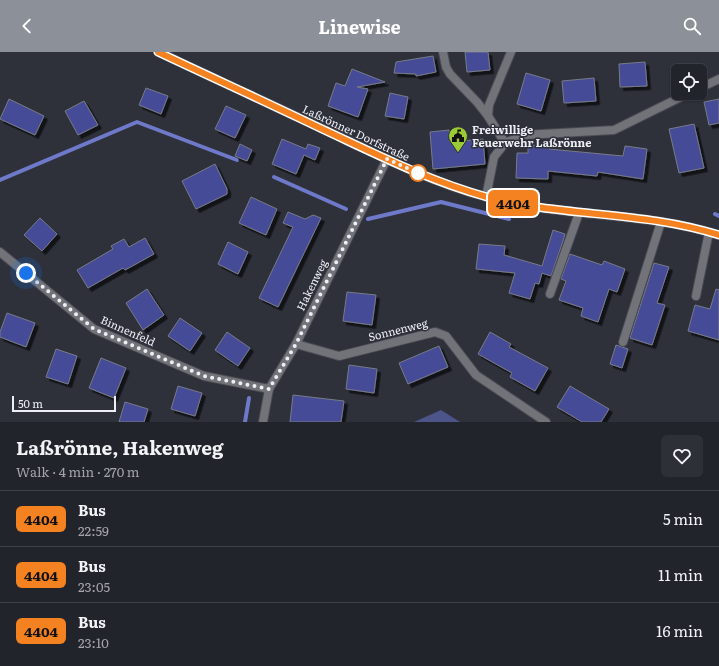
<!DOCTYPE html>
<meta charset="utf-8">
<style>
body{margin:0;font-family:Literata,serif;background:#2e3038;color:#f1f3f6;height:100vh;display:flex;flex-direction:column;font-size:15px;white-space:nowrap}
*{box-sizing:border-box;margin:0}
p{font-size:13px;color:#a2a4a9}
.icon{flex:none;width:22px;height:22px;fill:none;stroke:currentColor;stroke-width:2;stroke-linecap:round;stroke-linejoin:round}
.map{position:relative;height:370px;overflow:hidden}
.details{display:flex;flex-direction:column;background:#22242c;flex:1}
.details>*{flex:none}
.badge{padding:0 8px;border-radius:6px;font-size:14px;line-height:26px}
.tools{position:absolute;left:671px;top:12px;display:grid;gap:8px}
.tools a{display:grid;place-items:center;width:36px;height:36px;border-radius:6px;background:#22242c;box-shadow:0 1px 3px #0004,0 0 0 1px #3f4148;font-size:20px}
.scale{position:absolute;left:12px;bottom:10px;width:104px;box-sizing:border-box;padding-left:4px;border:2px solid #edeff5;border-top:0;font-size:11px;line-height:14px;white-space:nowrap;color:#edeff5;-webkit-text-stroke:3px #2e303a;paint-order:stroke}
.you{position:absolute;width:20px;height:20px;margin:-10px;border:3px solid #fff;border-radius:50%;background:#1a73e8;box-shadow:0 0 0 6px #1a73e833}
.map>.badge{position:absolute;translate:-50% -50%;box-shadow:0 0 0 2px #fff}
.round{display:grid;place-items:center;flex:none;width:42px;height:42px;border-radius:6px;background:#2e3038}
.head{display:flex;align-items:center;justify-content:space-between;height:68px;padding:0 16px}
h1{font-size:19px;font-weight:700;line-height:30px}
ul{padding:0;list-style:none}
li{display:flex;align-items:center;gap:12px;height:56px;padding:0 16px;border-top:1px solid #3f4148}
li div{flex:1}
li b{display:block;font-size:15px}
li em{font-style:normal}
li .badge{min-width:44px;font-weight:700;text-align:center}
header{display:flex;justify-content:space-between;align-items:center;height:52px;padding:0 16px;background:#8c9099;color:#fff;font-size:18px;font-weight:700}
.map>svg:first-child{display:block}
.green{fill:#4c548a}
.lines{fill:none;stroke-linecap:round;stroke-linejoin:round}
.stream{stroke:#6f79c9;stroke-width:4}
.building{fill:#444b96;stroke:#787b87;filter:url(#shadow)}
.service-casing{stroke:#494b54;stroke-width:10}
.minor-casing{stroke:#494b54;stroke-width:10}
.tertiary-casing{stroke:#494b54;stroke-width:10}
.service{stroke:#727378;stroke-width:8}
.minor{stroke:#727378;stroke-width:8}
.tertiary{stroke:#727378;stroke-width:8}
.line-casing{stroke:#fff;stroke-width:9}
.line{stroke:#f58220;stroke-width:6}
.walk{stroke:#edeff5;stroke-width:4;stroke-dasharray:0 7.2}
.stop-dot{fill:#fff;stroke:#f58220;stroke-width:2}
.labels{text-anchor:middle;stroke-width:3;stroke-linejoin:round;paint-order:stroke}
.poi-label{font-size:11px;font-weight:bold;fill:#edeff5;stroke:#2e303a;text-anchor:start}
.street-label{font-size:11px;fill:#edeff5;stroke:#2e303a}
</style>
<header><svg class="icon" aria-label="back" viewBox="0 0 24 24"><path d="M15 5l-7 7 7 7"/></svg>Linewise<svg class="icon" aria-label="search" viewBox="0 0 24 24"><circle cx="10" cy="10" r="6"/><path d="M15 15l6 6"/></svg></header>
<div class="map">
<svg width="719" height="370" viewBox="0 0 719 370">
<defs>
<filter id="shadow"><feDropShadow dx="3.5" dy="3.5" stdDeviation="0" flood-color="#0009"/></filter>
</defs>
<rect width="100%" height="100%" fill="#2e303a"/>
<polygon class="green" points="441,358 460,370 414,370"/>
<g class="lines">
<g class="stream">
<polyline points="274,125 346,157"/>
<polyline points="0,128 137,70 237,108"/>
<polyline points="715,162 719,164"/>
<polyline points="368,167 441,150 509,167"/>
<polyline points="245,370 249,346"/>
</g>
</g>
<g class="building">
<polygon points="465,0 488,0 490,18 467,20"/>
<polygon points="433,4 436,20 416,24 416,22 394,21 396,10"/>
<polygon points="645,10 647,34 620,35 619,12"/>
<polygon points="352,17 385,30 357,35 368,37 358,65 328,54 336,31 345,34"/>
<polygon points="526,21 550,28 541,59 517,52"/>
<polygon points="594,26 596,49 564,51 562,29"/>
<polygon points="146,36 168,44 161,62 139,53"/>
<polygon points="390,41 408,45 404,67 385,64"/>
<polygon points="9,47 44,64 35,83 0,67"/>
<polygon points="719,47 719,71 709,73 704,50"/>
<polygon points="84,49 98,73 78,83 65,59"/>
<polygon points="226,54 246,63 235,86 215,77"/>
<polygon points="694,72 704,116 679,121 669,77"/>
<polygon points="449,78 450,90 483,87 485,112 433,117 430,80"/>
<polygon points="282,87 306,97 308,92 320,96 315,108 304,103 296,122 272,112"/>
<polygon points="240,92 252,98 247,109 235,104"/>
<polygon points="528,93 549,94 549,97 623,104 625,94 647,97 643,127 598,120 597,124 548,119 548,127 516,126 517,101 528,101"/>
<polygon points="215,112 227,137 227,142 196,157 182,129"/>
<polygon points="251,145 277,157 266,183 239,171"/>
<polygon points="288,160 305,167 313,163 321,166 278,255 259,246 293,175 283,171"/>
<polygon points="40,166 57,182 42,199 24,183"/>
<polygon points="553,178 565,182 563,189 551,224 542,221 539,232 535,231 530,247 509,241 515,221 476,217 479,192 505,194 504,203 542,214"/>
<polygon points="145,186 154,202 125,218 123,216 88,236 77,218 113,197 111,194 124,187 129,195"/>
<polygon points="228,190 248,200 238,222 218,212"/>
<polygon points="570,202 602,213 604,209 625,217 617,240 609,237 598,270 581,264 583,256 559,248 566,229 561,227"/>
<polygon points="654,211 669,215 657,251 665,253 652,293 630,286"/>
<polygon points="147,237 164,263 143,278 126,251"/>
<polygon points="716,237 719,238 719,288 688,279 695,253 710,257"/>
<polygon points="347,240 376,243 372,273 343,269"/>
<polygon points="7,261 35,271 26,295 0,285 0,280"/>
<polygon points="180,266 202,281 190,299 168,284"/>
<polygon points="227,280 250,296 238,314 215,298"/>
<polygon points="490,280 511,292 509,295 548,316 535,339 510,325 512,321 478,302"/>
<polygon points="616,293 628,297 622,316 610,312"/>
<polygon points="439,294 448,315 408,332 399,311"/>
<polygon points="56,297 77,304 68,332 46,325"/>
<polygon points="101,306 126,316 114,346 89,336"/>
<polygon points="349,313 377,317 374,341 346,337"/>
<polygon points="178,334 202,341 195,364 171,357"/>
<polygon points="570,334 609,357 601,370 582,370 557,355"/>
<polygon points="293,343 344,349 341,370 290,370"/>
<polygon points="125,350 148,357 144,370 119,370"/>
</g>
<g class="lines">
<defs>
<g id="service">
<polyline points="443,0 446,15 450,22 477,50 488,64"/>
<polyline points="550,242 579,161"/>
<polyline points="696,244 709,180"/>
<polyline points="623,290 661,170"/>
</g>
<g id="minor">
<polyline points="700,36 719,27"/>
<polyline points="505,91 488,64 489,53 511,0"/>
<polyline points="486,145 494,105 505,91 524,83 614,78 689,41"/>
<polyline points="0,200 94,277 204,324 269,337"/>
<polyline points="296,292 339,304 435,280 446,284 476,323 546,370"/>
<polyline points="263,370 269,337 296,292 387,107"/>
</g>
<path id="tertiary" d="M158 0C214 26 271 53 328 79 379 104 431 130 487 145 563 166 644 159 719 183"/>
</defs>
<use href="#service" class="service-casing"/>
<use href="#minor" class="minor-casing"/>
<use href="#tertiary" class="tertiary-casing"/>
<use href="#service" class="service"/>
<use href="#minor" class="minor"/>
<use href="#tertiary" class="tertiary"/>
</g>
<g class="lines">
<defs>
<path id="line" d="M158 0C213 26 268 51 322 77 376 102 429 129 487 145 563 165 644 159 719 183"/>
</defs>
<use href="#line" class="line-casing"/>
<use href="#line" class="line"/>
<polyline class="walk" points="26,221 94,277 204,324 269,337 296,292 387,107 418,121"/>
</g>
<defs>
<symbol id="civic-pin" viewBox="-11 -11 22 30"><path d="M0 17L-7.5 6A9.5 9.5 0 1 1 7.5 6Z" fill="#9acb35" stroke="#2e303a"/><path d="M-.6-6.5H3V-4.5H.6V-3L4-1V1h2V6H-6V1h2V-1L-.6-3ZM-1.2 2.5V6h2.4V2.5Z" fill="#111"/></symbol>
</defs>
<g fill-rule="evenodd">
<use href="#civic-pin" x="447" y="73" width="22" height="30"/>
</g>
<circle class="stop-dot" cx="418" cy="121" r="8"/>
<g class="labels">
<g class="poi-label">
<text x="472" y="82">Freiwillige<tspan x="472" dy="13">Feuerwehr Laßrönne</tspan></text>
</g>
<g class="street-label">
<text transform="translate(356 81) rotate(25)" y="4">Laßrönner Dorfstraße</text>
<text transform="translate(312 233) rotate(-64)" y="4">Hakenweg</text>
<text transform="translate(398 278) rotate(-14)" y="4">Sonnenweg</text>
<text transform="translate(128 279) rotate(24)" y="4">Binnenfeld</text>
</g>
</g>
</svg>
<div class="tools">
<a><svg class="icon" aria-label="locate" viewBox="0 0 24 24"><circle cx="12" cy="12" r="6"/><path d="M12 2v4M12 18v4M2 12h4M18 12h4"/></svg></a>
</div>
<div class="scale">50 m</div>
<div class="you" style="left:26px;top:221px"></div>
<b class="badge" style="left:513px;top:151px;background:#f58220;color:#111">4404</b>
</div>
<section class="details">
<div class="head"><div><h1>Laßrönne, Hakenweg</h1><p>Walk · 4 min · 270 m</p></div><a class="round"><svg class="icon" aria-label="heart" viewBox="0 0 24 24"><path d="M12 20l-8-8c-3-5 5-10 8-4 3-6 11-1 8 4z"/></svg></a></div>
<ul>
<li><span class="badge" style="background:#f58220;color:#111">4404</span><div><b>Bus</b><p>22:59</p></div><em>5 min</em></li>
<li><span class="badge" style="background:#f58220;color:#111">4404</span><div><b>Bus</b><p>23:05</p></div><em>11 min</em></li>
<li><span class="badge" style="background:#f58220;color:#111">4404</span><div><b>Bus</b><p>23:10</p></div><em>16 min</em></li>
</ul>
</section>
